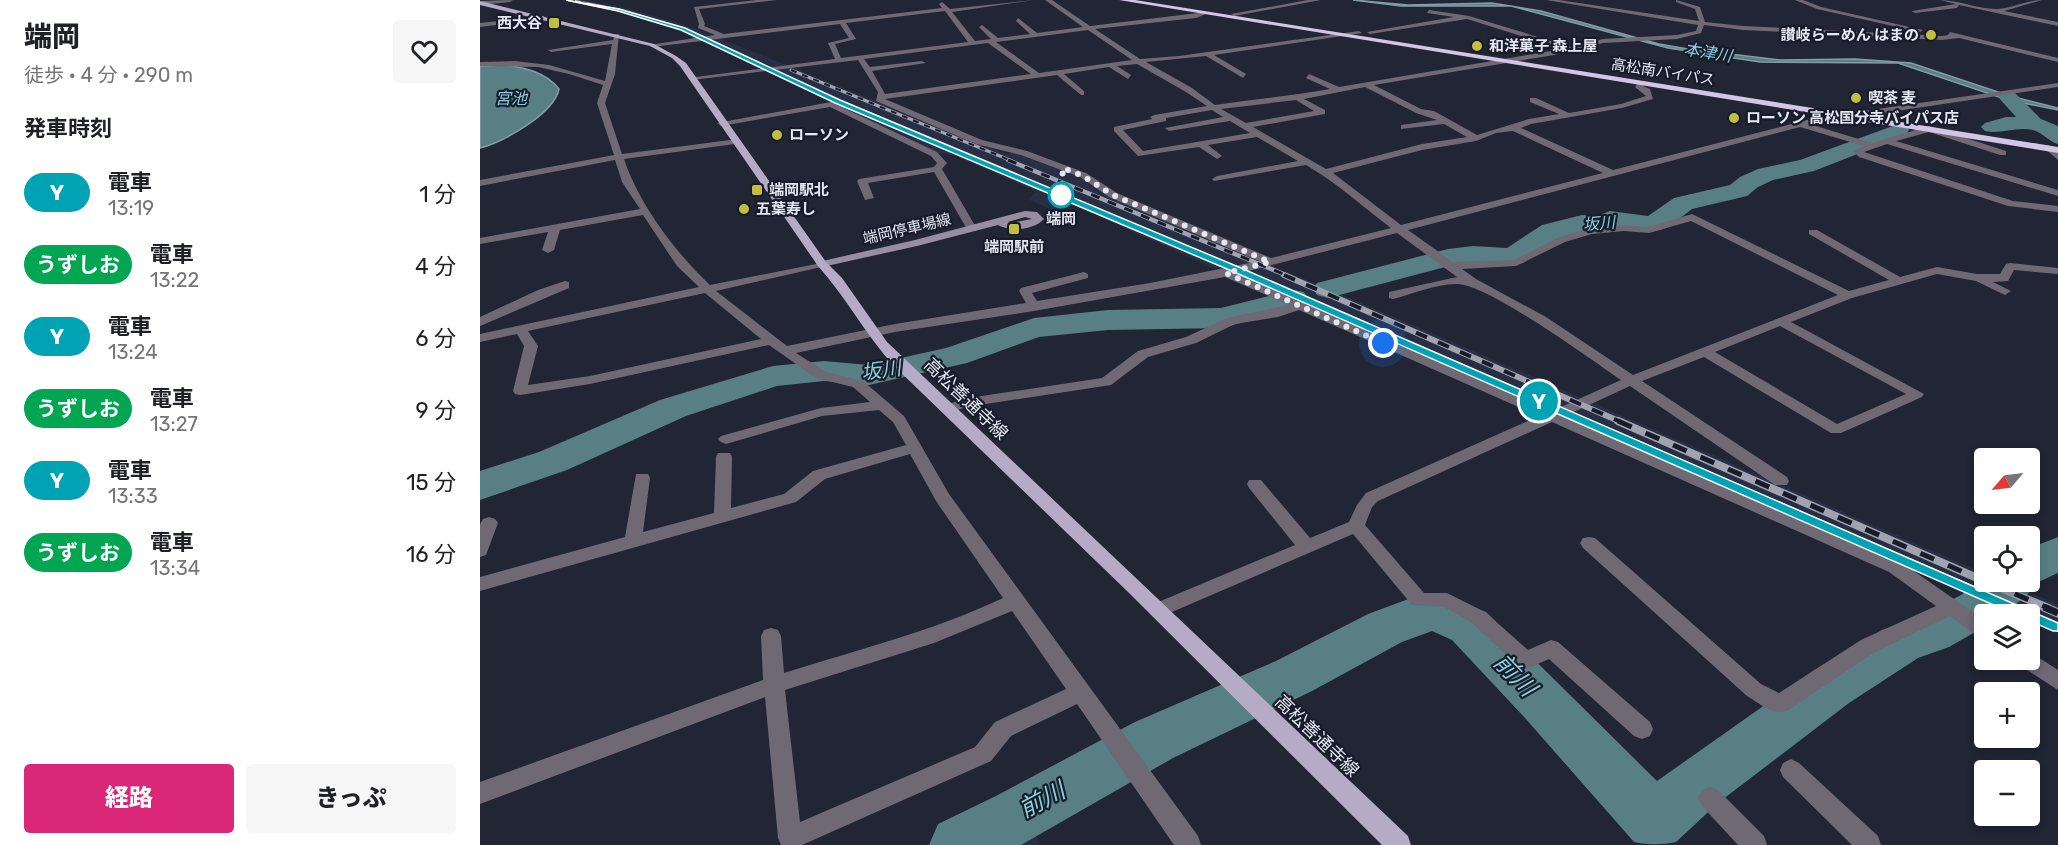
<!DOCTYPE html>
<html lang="ja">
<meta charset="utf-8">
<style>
body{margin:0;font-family:Rubik,"Noto Sans JP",sans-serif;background:#f6f6f6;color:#202124;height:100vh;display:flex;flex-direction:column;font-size:22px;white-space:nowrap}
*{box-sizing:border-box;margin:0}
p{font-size:20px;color:#757577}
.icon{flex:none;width:33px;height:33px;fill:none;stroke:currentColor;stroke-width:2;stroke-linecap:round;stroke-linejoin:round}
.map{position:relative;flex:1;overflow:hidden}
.side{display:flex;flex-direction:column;background:#fff;width:480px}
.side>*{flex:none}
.badge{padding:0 12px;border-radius:20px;font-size:21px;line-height:39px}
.needle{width:39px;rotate:242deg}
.buttons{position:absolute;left:1494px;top:448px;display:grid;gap:12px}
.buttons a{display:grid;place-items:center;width:66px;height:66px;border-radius:6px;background:#fff;box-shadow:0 3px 9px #0003;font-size:30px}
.you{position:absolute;width:30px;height:30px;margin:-15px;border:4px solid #fff;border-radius:50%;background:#1a73e8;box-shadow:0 0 0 9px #1a73e833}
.map>.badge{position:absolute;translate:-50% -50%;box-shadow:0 0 0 3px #fff}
h2{padding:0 24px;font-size:22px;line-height:54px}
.round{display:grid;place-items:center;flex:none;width:63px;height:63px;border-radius:6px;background:#f6f6f6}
.headline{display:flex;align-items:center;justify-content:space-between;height:102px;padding:0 24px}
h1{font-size:28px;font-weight:800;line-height:45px}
.action{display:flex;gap:12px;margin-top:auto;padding:12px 24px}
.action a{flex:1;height:69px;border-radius:6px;background:#db2777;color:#fff;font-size:24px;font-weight:800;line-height:69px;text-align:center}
.action a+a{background:#f6f6f6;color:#202124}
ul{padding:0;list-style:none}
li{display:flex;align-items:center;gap:18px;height:72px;padding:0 24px}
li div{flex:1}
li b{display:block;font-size:22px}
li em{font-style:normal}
li .badge{min-width:66px;font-weight:700;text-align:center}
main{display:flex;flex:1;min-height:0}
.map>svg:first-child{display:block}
.built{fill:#282e43}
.water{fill:#577f84;stroke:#829ea5;stroke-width:1.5}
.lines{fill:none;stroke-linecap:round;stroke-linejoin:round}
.river{fill:#577f84;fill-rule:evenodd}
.street{fill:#6e6975;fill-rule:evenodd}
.secondary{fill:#978ea2;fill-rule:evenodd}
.primary{fill:#b6abc5;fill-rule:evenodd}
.highway{fill:#d3c6e5;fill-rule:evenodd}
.rail-far4-casing{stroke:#a1a4b0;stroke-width:3}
.rail-far3-casing{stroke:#a1a4b0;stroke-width:4.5}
.rail-far2-casing{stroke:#a1a4b0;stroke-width:6}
.rail-far1-casing{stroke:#a1a4b0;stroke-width:8}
.rail-casing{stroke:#a1a4b0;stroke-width:9}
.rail-far4{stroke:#181c2a;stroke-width:2;stroke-dasharray:6;stroke-linecap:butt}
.rail-far3{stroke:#181c2a;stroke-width:3;stroke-dasharray:9;stroke-linecap:butt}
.rail-far2{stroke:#181c2a;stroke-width:4;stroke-dasharray:12;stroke-linecap:butt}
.rail-far1{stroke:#181c2a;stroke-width:5;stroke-dasharray:15;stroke-linecap:butt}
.rail{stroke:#181c2a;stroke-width:7;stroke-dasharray:20;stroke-linecap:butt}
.line{fill:#00a3b4;stroke:#fff;stroke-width:1.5}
.walk{stroke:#e5e8f3;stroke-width:6;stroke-dasharray:0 10.8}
.poi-dot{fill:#c1be40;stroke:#181c2a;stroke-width:2}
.stop-dot{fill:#fff;stroke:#00a3b4;stroke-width:3}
.labels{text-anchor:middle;stroke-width:4.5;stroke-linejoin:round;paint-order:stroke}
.far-poi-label{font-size:15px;font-weight:bold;fill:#e5e8f3;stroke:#181c2a;text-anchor:start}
.far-street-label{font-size:15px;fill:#e5e8f3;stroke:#181c2a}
.far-stop-label{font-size:15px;font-weight:bold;fill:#e5e8f3;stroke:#181c2a}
.far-water-label{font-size:16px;font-style:italic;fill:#87d1db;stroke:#181c2a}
.street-label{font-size:18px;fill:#e5e8f3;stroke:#181c2a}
.water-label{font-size:20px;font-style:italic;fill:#87d1db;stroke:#181c2a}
.near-water-label{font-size:24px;font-style:italic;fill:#87d1db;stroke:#181c2a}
</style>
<main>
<section class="side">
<div class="headline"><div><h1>端岡</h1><p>徒歩 · 4 分 · 290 m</p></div><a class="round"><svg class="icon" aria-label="heart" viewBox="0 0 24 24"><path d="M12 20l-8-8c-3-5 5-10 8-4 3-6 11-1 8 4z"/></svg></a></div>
<h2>発車時刻</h2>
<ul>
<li><span class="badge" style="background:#00a3b4;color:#fff">Y</span><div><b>電車</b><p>13:19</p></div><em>1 分</em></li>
<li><span class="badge" style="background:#00a651;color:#fff">うずしお</span><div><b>電車</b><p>13:22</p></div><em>4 分</em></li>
<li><span class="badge" style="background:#00a3b4;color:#fff">Y</span><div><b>電車</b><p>13:24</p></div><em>6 分</em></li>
<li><span class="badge" style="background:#00a651;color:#fff">うずしお</span><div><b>電車</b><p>13:27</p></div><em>9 分</em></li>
<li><span class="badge" style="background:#00a3b4;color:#fff">Y</span><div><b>電車</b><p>13:33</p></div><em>15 分</em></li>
<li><span class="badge" style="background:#00a651;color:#fff">うずしお</span><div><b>電車</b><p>13:34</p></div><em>16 分</em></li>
</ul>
<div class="action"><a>経路</a><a>きっぷ</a></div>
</section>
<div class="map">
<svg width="1578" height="845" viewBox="0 0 1578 845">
<rect width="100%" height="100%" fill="#212534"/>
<g class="built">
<polygon points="81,0 107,0 148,8 212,27 527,154 535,152 598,176 619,192 985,347 1504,573 1504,582 1514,582 1494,596 742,267 734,269 592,204 574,211 547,199 557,192 476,156 457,153 200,30 135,11"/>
<polygon points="1539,588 1578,604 1578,634 1550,622 1550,615 1534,615 1513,606"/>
<polygon points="551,821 560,845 500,845"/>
</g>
<g class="water">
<polygon points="873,0 928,5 1012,3 1061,11 1179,44 1208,49 1301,60 1375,59 1431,63 1530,96 1578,108 1578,110 1528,100 1418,63 1280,62 1188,48 1031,6 921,6"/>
<path d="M26 65C45 68 66 72 79 89 74 114 23 142 0 148V66Z"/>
</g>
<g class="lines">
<g class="river">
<path d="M1528 91 1535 93 1561 119 1578 126V144C1568 141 1563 133 1553 130 1536 126 1520 135 1505 131L1501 127 1505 123 1526 117H1536L1518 97 1521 93Z"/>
<polygon points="1418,124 1426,125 1429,130 1426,135 1334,171 1293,180 1278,187 1267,196 1212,209 1190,226 1180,230 1171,232 1134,227 1121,232 1103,231 1082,237 1043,263 1033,266 993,262 969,266 848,298 837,295 833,289 837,283 968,249 993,246 1027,248 1062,225 1102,215 1116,216 1130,211 1168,216 1194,198 1250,185 1260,177 1278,169 1320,160"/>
<polygon points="813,290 824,292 828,299 824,306 742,328 628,330 559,337 487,363 389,385 344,381 297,386 206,416 87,470 0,500 0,471 59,452 180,400 293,366 344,361 389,365 466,348 554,318 628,310 741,308"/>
<path d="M1578 537V573L1554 584 1548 594 1523 615H1504V627L1469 647 1438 658 1369 703 1238 803 1196 842C1183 845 1167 845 1154 842L1045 718 972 640 952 631 922 642 832 691 693 758 541 845H449L458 824 516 796 655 722 796 661 888 614 942 594 956 593 1006 612 1177 781 1333 671 1402 630 1435 619 1481 595 1504 578V582H1550V548Z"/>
</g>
<g class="street">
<polygon points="33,0 30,2 0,5 0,1"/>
<path d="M277 0H297L219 9 225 24 224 26 244 34 462 8 459 4 462 2 470 9 554 0 472 12 495 41 511 39 499 27 502 25 518 38 550 34 536 21 538 18 557 33 603 27 565 0H572L610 26 726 12V14L716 18 615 29 660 59 699 56 879 31 882 33 734 55 766 74 763 78 726 56 666 62 712 88 735 105C774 99 812 96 850 89L826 78 829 74 859 87 1083 49 987 19 890 34 887 32 974 17 947 13 949 10 989 16 1091 47 1123 39 1197 35 1216 31 1218 25 1066 0H1079L1219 21 1215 9 1196 2V0L1220 7 1225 22 1263 26 1462 36 1468 35 1470 32 1578 58V62L1479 38 1462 40 1263 30 1224 25 1221 33 1197 39 1123 43 1074 55 894 85 941 109 954 111 997 135 1049 119 1079 114 1050 102V98H1056L1089 113 1141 104 1166 96 1155 87 1159 81H1165L1163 86 1170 89 1173 99 1142 108 1051 124 1041 128 1133 170 1335 118 1578 83V87L1329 124 1392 143 1449 126 1526 151V155H1520L1449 132 1416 141 1578 190V196L1407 144 1384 152 1533 201 1578 206V212L1528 206 1379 157 1373 151 1384 146 1320 127 928 230 973 262 1034 260 1077 238 1107 229 1144 225 1168 227 1212 214 1369 291 1409 280 1329 234V230H1337L1420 277 1457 267 1497 274H1520L1526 264 1530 263 1578 268V274L1534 270 1528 281 1513 282 1531 291 1525 295 1496 281 1457 274 1372 298 1311 322 1444 394 1442 397 1361 433H1351L1224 357 1162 381 1307 477 1309 481 1307 485H1295L1150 386 1085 416 1421 562 1504 620V638L1497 636 1470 616 1395 652 1307 711C1293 716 1279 703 1267 696L1103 548 1100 543 1103 538 1109 537 1115 538 1281 684 1299 693 1381 640 1456 606 1409 572 1072 422 898 501 892 507 885 525 944 593H967L1005 612 1048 650 1071 640 1078 642 1170 722 1173 729 1170 736 1162 739 1154 736 1069 659 1046 669 1039 667 991 622 964 607 932 605 873 534 685 615 678 618 671 615 668 610 671 605 815 545 769 488 767 484 769 480H781L830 538 869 522 877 505 886 493 1059 416 819 310 798 317 755 324 716 343 668 357 631 385 486 407 467 414 460 410 462 407 482 399 622 378 658 351 706 337 747 318 809 305 745 277 554 311 415 332 316 353 346 372 383 381 424 416 469 494 718 836 721 845H694L597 704 531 736 511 761 322 845H301L298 838 285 697 0 804V782L283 680 281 636 284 630 291 628 298 630 301 636 304 673C377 650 453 631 523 598L456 501 430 454 345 479 316 502 0 591V577L145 537 156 474H168L170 478 163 532 234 513 236 457 238 453H250L252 457 251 508 304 494 333 471 426 445 413 422 399 410 342 416 246 444 241 442 238 439 241 436 341 408 390 402 373 387 336 378 289 345 110 384 40 395 35 394 33 391 44 346 37 334 0 342V334L219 287 197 266 163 215 80 230 74 250 68 253 62 250 68 232 0 244V238L160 209 142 182 135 160 0 186V180L134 155 117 103 123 85 89 74 58 67 0 66V62L35 61 69 65 125 81 132 44 71 52 68 50 133 40 135 34H139L135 74 125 103 142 154 258 139 259 141 255 144 144 159C159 204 195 252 230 285L346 262V266L236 291 307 346 415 324 546 303 539 291 541 288 604 272 608 274V278L552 293 557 301 670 283 779 261 629 197 600 177 541 155 496 144 396 101 398 92 378 60 212 80 208 78 355 59 348 43 369 38 360 24 172 47 169 45 235 35 218 28 219 24 214 7ZM465 11 488 42 361 58 355 44 376 39 366 23ZM608 30 652 60 559 73 516 42ZM508 43 551 74 405 94 392 71 446 63 442 61 390 67 384 59ZM657 64 706 92 727 106 674 115 670 117 672 119 634 127V131L658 156 719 147 737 159 742 156 728 145 777 137 818 161 737 176 732 179 734 181 826 165C857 183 882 206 911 228L791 258 637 193 606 173 547 151 502 140 405 99 577 75 601 95H604V91L584 74 629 67 648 79 651 75 637 66ZM885 87 936 113 957 120 921 125V129L964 124 987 137 942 144 846 169 773 127 845 114V110L824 99ZM816 100 834 111 766 123 741 109ZM732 110 743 117 685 128 689 131 750 121 770 133 663 151 643 130 686 121V118ZM1033 131 1123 173 921 225 853 173 942 150 996 141 1016 133ZM1211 221 1358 295 1153 375 1066 317 996 279 982 269 1036 266 1085 242 1112 234 1144 231 1169 233ZM917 233 977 277 909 292V298L913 299C933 294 955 284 976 284 1005 282 1112 360 1141 380L1072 411 757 274ZM225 293 281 339 110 376 48 385 58 346 48 331ZM1300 326 1426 394 1357 424 1235 352ZM532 611 586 689 515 722 495 747 320 822 305 690 454 643Z"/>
<polygon points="828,0 841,0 754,16 751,14"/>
<polygon points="1315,0 1323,0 1341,7 1443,30 1440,32 1337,9"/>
<path d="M1460 0C1479 0 1497 9 1516 9 1530 9 1546 0 1562 0L1524 11 1578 22V26L1479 5 1477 8 1435 13 1432 11 1476 4Z"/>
<polygon points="64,16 66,19 0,27 0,23"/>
<polygon points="351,102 457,152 467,163 462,169 497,229 496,231 488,231 454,172 388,183 394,198 385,200 377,181 379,179 454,167 457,163 451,156 350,107 241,126 237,123"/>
<polygon points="1568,145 1578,152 1578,160 1564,148"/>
<polygon points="85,281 89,282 89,288 0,326 0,317 58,290"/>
<polygon points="9,517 15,519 18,523 6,555 0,557 0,524 3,519"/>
<polygon points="1550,652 1578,670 1578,690 1541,666 1538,660 1550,660"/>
<polygon points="1311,759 1319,763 1398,836 1401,845 1372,845 1303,777 1300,770 1303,763"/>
<polygon points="1230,787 1238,790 1284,836 1287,845 1258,845 1222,806 1218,798 1222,790"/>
</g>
<path class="secondary" d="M545 211 557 212 564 219C554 230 530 232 518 225L437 246 342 267 336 264 338 262 435 240ZM545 217 552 219 531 223 528 222Z"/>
<path class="primary" d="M0 1 174 44 196 56 206 63 346 262 362 278 407 342 928 836 931 845H902L647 591 413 365C385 334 366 297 338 266L200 66 192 58 170 46 0 5Z"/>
<polygon class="highway" points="639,0 655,0 1578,147 1578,153"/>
<defs>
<g id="rail-far4">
<polyline points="89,0 139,10 203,29 357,101 500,161"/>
<polyline points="311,70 532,161"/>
</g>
<g id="rail-far3">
<polyline points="496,160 771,276"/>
<polyline points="528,160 808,276"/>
</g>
<g id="rail-far2">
<polyline points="768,275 1107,422"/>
<polyline points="804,275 1141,422"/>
</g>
<g id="rail-far1">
<polyline points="1104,421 1535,608"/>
<polyline points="1138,421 1504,581"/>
<polyline points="1507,582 1568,608"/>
</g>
<g id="rail">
<polyline points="1532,607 1578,627"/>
<polyline points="1564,607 1578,613"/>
</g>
</defs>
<use href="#rail-far4" class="rail-far4-casing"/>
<use href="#rail-far3" class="rail-far3-casing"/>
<use href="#rail-far2" class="rail-far2-casing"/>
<use href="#rail-far1" class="rail-far1-casing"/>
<use href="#rail" class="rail-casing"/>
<use href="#rail-far4" class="rail-far4"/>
<use href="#rail-far3" class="rail-far3"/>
<use href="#rail-far2" class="rail-far2"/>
<use href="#rail-far1" class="rail-far1"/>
<use href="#rail" class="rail"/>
</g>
<polygon class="line" points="86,0 139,9 205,28 360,100 761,268 1578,623 1578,631 1573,631 754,272 355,103 201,30 138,11"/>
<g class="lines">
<polyline class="walk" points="581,195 583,168 603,176 633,195 790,262 746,273 903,343"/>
</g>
<g class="poi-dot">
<rect x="68" y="17" width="12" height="12" rx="3"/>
<circle cx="1451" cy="35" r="6"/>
<circle cx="997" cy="46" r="6"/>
<circle cx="1376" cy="98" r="6"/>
<circle cx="1254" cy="118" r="6"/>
<circle cx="297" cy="135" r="6"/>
<rect x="271" y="184" width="12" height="12" rx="3"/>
<circle cx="264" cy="209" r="6"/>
<rect x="528" y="223" width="12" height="12" rx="3"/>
</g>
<circle class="stop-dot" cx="581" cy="195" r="12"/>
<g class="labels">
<g class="far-poi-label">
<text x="62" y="28" text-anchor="end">西大谷</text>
<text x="1439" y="40" text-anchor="end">讃岐らーめん はまの</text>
<text x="1009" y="51">和洋菓子 森上屋</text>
<text x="1388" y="103">喫茶 麦</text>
<text x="1266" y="123">ローソン 高松国分寺バイパス店</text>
<text x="309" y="140">ローソン</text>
<text x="289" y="195">端岡駅北</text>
<text x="276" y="214">五葉寿し</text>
<text x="534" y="252" text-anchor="middle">端岡駅前</text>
</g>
<g class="far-street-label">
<text transform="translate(1183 72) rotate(9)" y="5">高松南バイパス</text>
<text transform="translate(427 229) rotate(-13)" y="5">端岡停車場線</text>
</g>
<g class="far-stop-label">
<text x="581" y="224">端岡</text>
</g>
<g class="far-water-label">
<text transform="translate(1228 52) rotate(9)" y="6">本津川</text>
<text x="31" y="104">宮池</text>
<text transform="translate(1119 223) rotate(-5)" y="6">坂川</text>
</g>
<g class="street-label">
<text transform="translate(486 399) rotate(44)" y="6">高松善通寺線</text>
<text transform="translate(837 736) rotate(44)" y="6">高松善通寺線</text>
</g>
<g class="water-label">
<text transform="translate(401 370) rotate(-8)" y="7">坂川</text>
</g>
<g class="near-water-label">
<text transform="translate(1035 675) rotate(46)" y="8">前川</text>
<text transform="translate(562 800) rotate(-28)" y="8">前川</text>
</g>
</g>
</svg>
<div class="buttons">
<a><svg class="needle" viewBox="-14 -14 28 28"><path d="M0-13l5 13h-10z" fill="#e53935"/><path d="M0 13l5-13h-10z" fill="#757577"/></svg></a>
<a><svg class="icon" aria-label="locate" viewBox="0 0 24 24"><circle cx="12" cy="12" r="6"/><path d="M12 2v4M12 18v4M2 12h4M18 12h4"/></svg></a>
<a><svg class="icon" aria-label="layers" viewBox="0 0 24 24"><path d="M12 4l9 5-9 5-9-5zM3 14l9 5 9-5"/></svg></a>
<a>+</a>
<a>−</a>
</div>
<div class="you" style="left:903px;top:343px"></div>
<b class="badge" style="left:1059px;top:401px;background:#00a3b4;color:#fff">Y</b>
</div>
</main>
